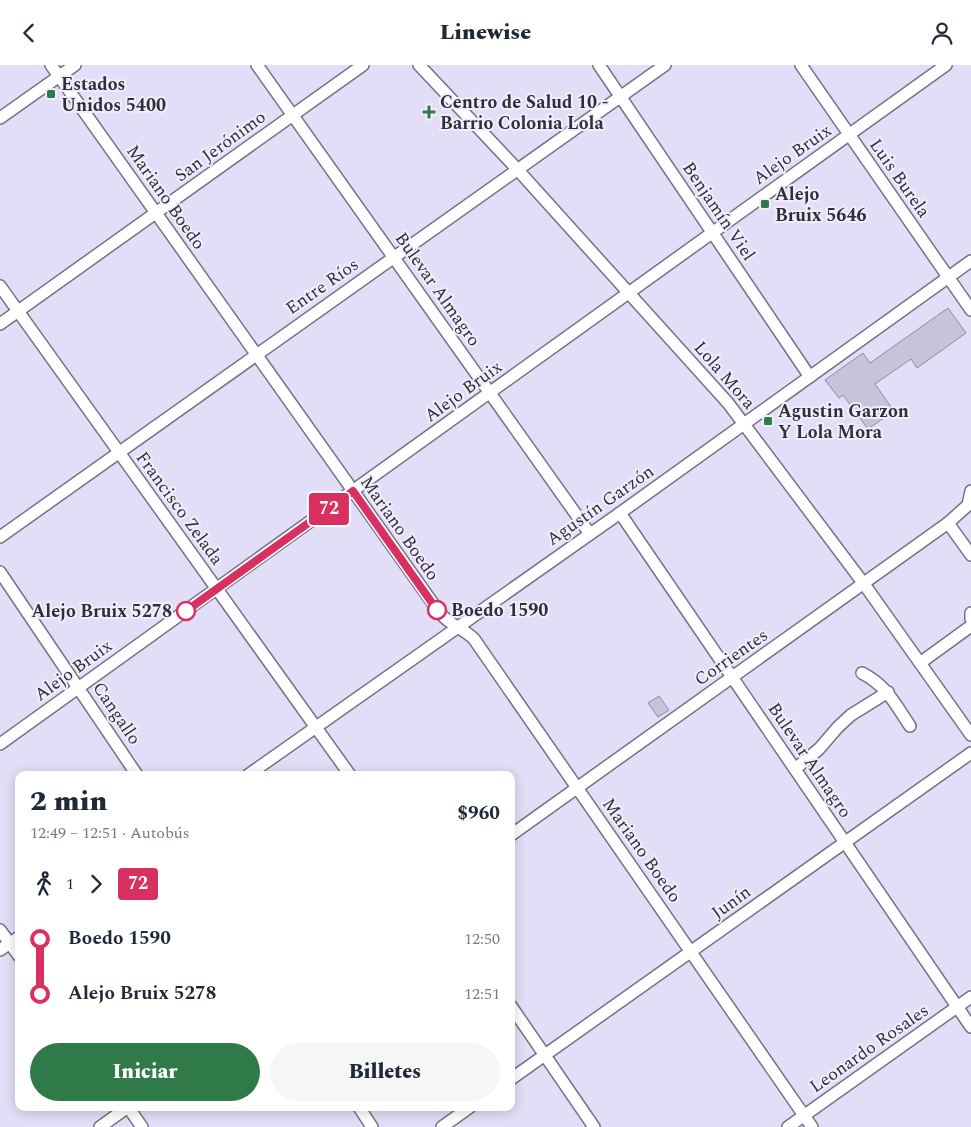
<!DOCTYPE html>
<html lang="es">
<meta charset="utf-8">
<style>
body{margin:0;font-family:Spectral,serif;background:#f6f6f7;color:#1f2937;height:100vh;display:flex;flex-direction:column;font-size:19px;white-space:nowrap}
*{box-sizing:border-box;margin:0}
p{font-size:16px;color:#747a83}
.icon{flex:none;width:28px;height:28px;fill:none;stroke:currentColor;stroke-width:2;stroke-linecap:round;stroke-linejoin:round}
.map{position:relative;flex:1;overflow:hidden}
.side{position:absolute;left:15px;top:706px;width:500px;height:340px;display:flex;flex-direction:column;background:#fff;border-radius:10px;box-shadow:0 2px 12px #0003}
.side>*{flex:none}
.badge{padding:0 10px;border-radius:4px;font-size:18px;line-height:32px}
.map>.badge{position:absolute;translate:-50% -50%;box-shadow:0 0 0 2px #fff}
.legs{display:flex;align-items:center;gap:8px;height:55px;padding:0 15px;font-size:16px}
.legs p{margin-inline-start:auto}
.head{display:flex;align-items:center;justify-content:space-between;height:85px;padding:0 15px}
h1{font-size:28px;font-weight:800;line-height:38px}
.primary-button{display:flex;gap:10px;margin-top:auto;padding:10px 15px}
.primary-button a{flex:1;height:58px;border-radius:30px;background:#2f7a48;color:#fff;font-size:20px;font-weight:800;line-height:58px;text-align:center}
.primary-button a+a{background:#f6f6f7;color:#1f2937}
ul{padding:0 15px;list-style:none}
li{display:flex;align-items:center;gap:18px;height:55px;font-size:19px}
li i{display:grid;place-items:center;width:8px;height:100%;margin:0 6px;background:currentColor}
li i::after{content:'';width:12px;height:12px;margin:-6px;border:4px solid;border-radius:50%;background:#fff}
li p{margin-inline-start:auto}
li:first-child i{background:linear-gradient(#0000 50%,currentColor 0)}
li:last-child i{background:linear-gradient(currentColor 50%,#0000 0)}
header{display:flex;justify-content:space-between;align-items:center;height:65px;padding:0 15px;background:#fff;font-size:22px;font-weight:800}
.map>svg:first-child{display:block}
.building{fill:#c8c3db;stroke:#908ba1}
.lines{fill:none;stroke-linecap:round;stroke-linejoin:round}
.minor-casing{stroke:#757186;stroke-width:14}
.minor{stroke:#fff;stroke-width:11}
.line-1-casing{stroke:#fff;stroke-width:11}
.line-1{stroke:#d93062;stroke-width:8}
.poi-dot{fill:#2f7a48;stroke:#f0edfc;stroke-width:2}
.stop-1-dot{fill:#fff;stroke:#d93062;stroke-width:2.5}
.labels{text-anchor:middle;stroke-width:4;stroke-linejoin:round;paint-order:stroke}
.poi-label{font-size:18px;font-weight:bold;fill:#302e38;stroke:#f0edfc;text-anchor:start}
.street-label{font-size:18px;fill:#302e38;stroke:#f0edfc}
.stop-label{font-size:18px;font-weight:bold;fill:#302e38;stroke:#f0edfc;text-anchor:start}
</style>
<header><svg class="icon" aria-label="back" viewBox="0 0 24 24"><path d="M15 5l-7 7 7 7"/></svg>Linewise<svg class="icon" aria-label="person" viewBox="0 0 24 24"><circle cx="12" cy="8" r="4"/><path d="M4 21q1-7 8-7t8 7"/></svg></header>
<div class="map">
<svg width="971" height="1062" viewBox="0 0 971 1062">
<rect width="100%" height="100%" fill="#e3def7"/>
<g class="building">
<polygon points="948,243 966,268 917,303 911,294 875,319 894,346 868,364 843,330 839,333 825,315 863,288 870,298"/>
<polygon points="659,631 669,645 658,652 648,638"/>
</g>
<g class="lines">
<defs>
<g id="minor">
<path d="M51 0 439 547C449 560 463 563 474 574L812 1062"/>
<polyline points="257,0 590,469"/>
<polyline points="419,0 517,104 728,338 864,519 971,670"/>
<polyline points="599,0 810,312"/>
<polyline points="801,0 971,245"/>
<polyline points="0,53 75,0"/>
<polyline points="0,221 350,710"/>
<polyline points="0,259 363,0"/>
<polyline points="968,440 971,426"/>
<polyline points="620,448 971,962"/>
<polyline points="948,458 971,490"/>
<polyline points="0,472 665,0"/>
<polyline points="0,507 137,710"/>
<polyline points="971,548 971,554"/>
<polyline points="920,598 971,561"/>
<path d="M862 608C887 621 895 639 910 661"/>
<polyline points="0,679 946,0"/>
<polyline points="795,704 819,684 838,662 851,650 888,627"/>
<polyline points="248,710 620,448 971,196"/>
<polyline points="511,770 948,458 968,440"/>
<polyline points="0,865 19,891"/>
<polyline points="0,885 19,872"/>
<polyline points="511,941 594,1062"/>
<polyline points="511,1014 971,688"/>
<polyline points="128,1042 142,1062"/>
<polyline points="359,1042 372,1062"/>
<polyline points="100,1062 128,1042"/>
<polyline points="442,1062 470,1042"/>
<polyline points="788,1062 971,932"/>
</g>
</defs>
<use href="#minor" class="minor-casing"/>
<use href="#minor" class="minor"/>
</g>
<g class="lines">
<defs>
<polyline id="line-1" points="186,546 353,426 437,545"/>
</defs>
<use href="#line-1" class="line-1-casing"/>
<use href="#line-1" class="line-1"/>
</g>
<g class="poi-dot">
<rect x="46" y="24" width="10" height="10" rx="2.5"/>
<path d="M426.5 39.5h5v5h5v5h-5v5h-5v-5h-5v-5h5z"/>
<rect x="760" y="134" width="10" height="10" rx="2.5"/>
<rect x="763" y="351" width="10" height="10" rx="2.5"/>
</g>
<g class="stop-1-dot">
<circle cx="437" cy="545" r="9"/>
<circle cx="186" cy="546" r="9"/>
</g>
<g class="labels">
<g class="poi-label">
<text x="61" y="25">Estados<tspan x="61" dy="21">Unidos 5400</tspan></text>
<text x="440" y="43">Centro de Salud 10 -<tspan x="440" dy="21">Barrio Colonia Lola</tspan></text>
<text x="775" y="135">Alejo<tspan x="775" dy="21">Bruix 5646</tspan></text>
<text x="778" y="352">Agustin Garzon<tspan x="778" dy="21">Y Lola Mora</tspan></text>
</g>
<g class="street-label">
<text transform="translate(220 81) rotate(-36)" y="6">San Jerónimo</text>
<text transform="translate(792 89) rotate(-35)" y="6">Alejo Bruix</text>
<text transform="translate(900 113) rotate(55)" y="6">Luis Burela</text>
<text transform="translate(166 132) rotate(55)" y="6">Mariano Boedo</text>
<text transform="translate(719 146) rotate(56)" y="6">Benjamín Viel</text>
<text transform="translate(322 221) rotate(-35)" y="6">Entre Ríos</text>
<text transform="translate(438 224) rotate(55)" y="6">Bulevar Almagro</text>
<text transform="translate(725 310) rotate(49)" y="6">Lola Mora</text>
<text transform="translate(463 326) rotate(-36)" y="6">Alejo Bruix</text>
<text transform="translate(600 440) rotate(-35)" y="6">Agustín Garzón</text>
<text transform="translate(180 443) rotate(54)" y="6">Francisco Zelada</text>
<text transform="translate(400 463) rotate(55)" y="6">Mariano Boedo</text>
<text transform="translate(731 592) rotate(-35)" y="6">Corrientes</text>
<text transform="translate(73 605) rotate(-36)" y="6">Alejo Bruix</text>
<text transform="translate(117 648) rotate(56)" y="6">Cangallo</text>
<text transform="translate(810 695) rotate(56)" y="6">Bulevar Almagro</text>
<text transform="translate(642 785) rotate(55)" y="6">Mariano Boedo</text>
<text transform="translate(731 837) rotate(-36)" y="6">Junín</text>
<text transform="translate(869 983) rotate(-35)" y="6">Leonardo Rosales</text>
</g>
<g class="stop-label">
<text x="451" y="551">Boedo 1590</text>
<text x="172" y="552" text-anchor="end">Alejo Bruix 5278</text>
</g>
</g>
</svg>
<b class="badge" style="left:329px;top:444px;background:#d93062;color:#fff">72</b>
<section class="side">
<div class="head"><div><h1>2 min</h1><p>12:49 – 12:51 · Autobús</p></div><b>$960</b></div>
<div class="legs"><svg class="icon" aria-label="walk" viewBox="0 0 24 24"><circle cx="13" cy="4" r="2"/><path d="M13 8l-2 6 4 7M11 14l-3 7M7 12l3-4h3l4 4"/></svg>1<svg class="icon" aria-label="forward" viewBox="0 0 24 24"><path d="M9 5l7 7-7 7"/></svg><b class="badge" style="background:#d93062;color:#fff">72</b></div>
<ul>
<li><i style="color:#d93062"></i><b>Boedo 1590</b><p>12:50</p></li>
<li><i style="color:#d93062"></i><b>Alejo Bruix 5278</b><p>12:51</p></li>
</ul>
<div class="primary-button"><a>Iniciar</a><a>Billetes</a></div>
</section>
</div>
